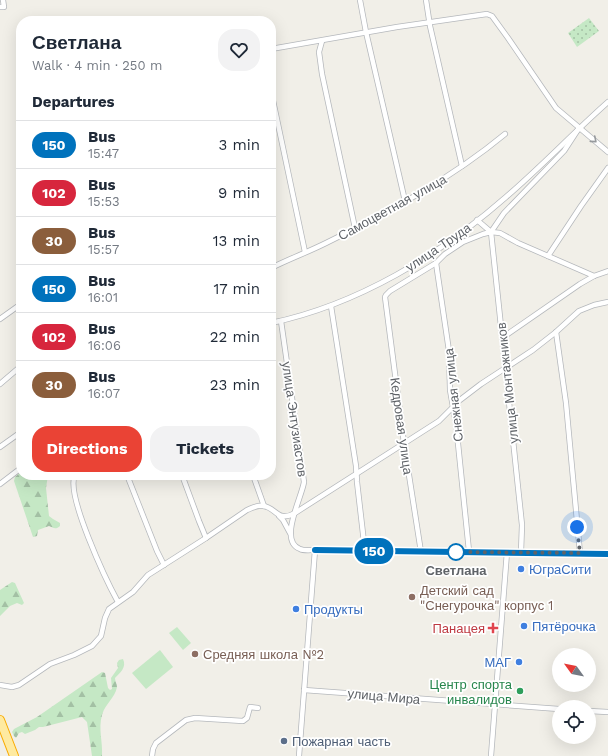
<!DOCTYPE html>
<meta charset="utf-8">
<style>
body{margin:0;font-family:"Work Sans",sans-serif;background:#f2f2f3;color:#1f2937;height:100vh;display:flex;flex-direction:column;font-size:15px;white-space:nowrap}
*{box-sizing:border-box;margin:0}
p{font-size:13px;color:#747a83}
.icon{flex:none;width:22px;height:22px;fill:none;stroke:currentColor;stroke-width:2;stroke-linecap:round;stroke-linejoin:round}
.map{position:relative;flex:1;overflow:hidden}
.sheet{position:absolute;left:16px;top:16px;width:260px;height:464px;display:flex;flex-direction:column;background:#fff;border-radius:16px;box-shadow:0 4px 16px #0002}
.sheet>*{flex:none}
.badge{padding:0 8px;border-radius:13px;font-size:14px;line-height:26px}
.needle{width:26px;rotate:303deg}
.tools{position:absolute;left:552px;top:648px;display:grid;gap:8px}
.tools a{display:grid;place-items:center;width:44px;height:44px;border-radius:50%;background:#fff;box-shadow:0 4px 16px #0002;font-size:20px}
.you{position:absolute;width:20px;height:20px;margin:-10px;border:3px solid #fff;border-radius:50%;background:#1a73e8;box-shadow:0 0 0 6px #1a73e833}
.map>.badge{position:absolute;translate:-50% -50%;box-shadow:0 0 0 2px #fff}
h2{padding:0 16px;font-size:15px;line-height:36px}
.round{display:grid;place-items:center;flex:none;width:42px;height:42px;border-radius:16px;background:#f2f2f3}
.summary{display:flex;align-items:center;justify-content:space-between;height:68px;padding:0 16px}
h1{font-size:19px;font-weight:700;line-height:30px}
.action{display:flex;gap:8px;margin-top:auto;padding:8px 16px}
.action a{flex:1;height:46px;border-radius:16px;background:#ea4335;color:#fff;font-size:16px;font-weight:700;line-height:46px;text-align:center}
.action a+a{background:#f2f2f3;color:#1f2937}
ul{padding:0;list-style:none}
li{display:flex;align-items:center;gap:12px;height:48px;padding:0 16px;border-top:1px solid #e0e1e3}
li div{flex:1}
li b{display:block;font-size:15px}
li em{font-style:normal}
li .badge{min-width:44px;font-weight:700;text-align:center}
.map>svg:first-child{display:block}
.grass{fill:#c5e8c5}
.forest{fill:url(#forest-firs)}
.park{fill:url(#park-dots)}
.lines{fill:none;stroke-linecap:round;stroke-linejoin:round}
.minor-casing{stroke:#b5b8bc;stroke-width:6}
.trunk-casing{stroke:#f9ab00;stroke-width:10}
.minor{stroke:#fff;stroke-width:4.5}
.trunk{stroke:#feeaa1;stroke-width:8}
.oneway{stroke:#979a9d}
.line-casing{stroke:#fff;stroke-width:9}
.line{stroke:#0072bc;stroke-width:6}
.walk{stroke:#5f6368;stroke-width:4;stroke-dasharray:0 7.2}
.stop-dot{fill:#fff;stroke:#0072bc;stroke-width:2}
.shop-dot{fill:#3f7fe0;stroke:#fff;stroke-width:1.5}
.education-dot{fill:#8d6e63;stroke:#fff;stroke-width:1.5}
.health-dot{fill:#e0444e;stroke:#fff;stroke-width:1.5}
.leisure-dot{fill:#2e9e5b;stroke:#fff;stroke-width:1.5}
.service-dot{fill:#5c6f8a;stroke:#fff;stroke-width:1.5}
.labels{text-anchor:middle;stroke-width:3.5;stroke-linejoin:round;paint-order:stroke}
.street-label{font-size:13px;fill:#5f6368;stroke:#fff}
.shop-label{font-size:13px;fill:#366cbe;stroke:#fff;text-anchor:start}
.stop-label{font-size:13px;font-weight:bold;fill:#5f6368;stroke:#fff}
.education-label{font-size:13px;fill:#785e54;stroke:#fff;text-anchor:start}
.health-label{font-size:13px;fill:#be3a42;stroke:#fff;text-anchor:end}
.leisure-label{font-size:13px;fill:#27864d;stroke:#fff;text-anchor:end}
.service-label{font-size:13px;fill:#4e5e75;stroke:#fff;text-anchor:start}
</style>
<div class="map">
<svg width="608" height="756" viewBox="0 0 608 756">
<defs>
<pattern id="forest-firs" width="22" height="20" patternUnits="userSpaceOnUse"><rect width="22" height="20" fill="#c5e8c5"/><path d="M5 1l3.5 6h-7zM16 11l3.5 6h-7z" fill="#a3c0a4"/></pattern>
<pattern id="park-dots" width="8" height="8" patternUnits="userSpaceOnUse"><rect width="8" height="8" fill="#c5e8c5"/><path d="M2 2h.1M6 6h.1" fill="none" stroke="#a3c0a4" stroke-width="1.8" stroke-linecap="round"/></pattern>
</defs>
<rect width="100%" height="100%" fill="#f1efe8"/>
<g class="grass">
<polygon points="177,627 191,643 183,650 169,633"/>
<polygon points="160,650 173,667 146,689 132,673"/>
</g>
<g class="forest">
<path d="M21 472V475H48L46 488 49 516 53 519 60 523V526C56 530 53 528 49 526L38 530 37 536 33 537 14 481 15 477Z"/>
<polygon points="12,582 15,583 24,603 22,605 17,603 10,606 0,616 0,590"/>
<path d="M123 659C127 667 120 673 115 678 115 681 117 684 117 687 115 698 105 704 102 715 98 729 103 742 102 756H92L87 722 82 717 43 727H39L35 730 25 734 22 732 19 733 16 738 14 736 12 732 14 729 37 717 102 672 105 673 108 688 110 690 112 689 111 678 118 668 117 663 119 660Z"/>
</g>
<polygon class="park" points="589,18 599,31 577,47 568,33"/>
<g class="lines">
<defs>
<g id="minor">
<polyline points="360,0 366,32 405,201"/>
<polyline points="426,0 430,26 462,166"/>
<polyline points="0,7 4,7 3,0"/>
<polyline points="322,41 319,52 322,74 355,228"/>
<polyline points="271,49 397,27 487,14 492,16 508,38 556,108 608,152"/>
<polyline points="271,91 305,252"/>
<polyline points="477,220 491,232 522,525 521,552"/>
<polyline points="491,232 500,233 518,243 594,276"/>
<polyline points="548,256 581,206 608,168"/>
<polyline points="436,263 449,351 450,390 456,424 469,551"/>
<path d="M271 268C289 259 308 252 326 243 389 212 452 178 505 134"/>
<polyline points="331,306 356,466 357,482 365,551"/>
<polyline points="0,319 21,304"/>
<path d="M281 321 304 482C302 497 278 541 300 549 304 551 310 550 315 550L299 756"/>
<path d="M271 323C357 305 440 255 506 197 541 167 573 133 608 102"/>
<polyline points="556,332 566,403 580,553"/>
<polyline points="502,338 580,284 594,276 608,271"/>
<polyline points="0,384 21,366"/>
<polyline points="0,447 21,432"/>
<path d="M75 475C65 494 107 582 118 602"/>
<polyline points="127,475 157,551 164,565"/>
<polyline points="182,475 199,521 206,538"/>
<polyline points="253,475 264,506"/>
<polyline points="0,484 21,468"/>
<polyline points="279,516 283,520 290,533"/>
<polyline points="315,550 608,554"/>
<polyline points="421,552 404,443 385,297 386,295 390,291 436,263 445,254 463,242 483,234 491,232 504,213 564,151 579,128"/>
<path d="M0 685 12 687 19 685 50 664 74 655 92 646 101 636 105 618 109 609 133 592 148 575 206 538 247 510C252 508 257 505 263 506 276 507 277 523 295 513L439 421 460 400 481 384 533 350 556 332 579 311 594 305 608 302"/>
<polyline points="304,690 559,709"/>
<polyline points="589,711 608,712"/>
<polyline points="152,756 153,749 156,743 186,720 195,718 243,721 247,718 250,707 258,708"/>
<polyline points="491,756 507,552"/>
</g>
<polyline id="trunk" points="0,720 14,756"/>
</defs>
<use href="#minor" class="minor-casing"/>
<use href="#trunk" class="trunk-casing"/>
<use href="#minor" class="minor"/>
<use href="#trunk" class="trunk"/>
</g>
<defs><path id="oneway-chevron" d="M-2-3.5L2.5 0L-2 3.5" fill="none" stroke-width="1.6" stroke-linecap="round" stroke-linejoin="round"/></defs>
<use class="oneway" href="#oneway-chevron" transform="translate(594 140) rotate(40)"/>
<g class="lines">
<defs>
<polyline id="line" points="315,550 608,554"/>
</defs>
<use href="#line" class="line-casing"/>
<use href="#line" class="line"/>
<polyline class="walk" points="456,552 580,553 577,527"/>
</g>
<circle class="stop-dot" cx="456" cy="552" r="8"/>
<g class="shop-dot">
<circle cx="521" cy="569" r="4"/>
<circle cx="296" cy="609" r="4"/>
<circle cx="524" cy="626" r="4"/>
<circle cx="519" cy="662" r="4"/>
</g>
<g class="education-dot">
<circle cx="412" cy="597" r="4"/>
<circle cx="195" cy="654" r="4"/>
</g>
<path class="health-dot" d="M491 622h4v4h4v4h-4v4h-4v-4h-4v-4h4z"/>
<circle class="leisure-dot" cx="520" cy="691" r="4"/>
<circle class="service-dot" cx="284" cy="741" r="4"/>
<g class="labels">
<g class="street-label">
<text transform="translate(392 207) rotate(-29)" y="5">Самоцветная улица</text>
<text transform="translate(438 247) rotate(-34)" y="5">улица Труда</text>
<text transform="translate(507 383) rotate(-96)" y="5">улица Монтажников</text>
<text transform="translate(453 395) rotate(-96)" y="5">Снежная улица</text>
<text transform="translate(295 419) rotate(82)" y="5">улица Энтузиастов</text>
<text transform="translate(402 426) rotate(82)" y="5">Кедровая улица</text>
<text transform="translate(384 696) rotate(5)" y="5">улица Мира</text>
</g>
<g class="shop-label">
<text x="529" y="574">ЮграСити</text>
<text x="304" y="614">Продукты</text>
<text x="532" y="631">Пятёрочка</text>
<text x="511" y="667" text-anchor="end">МАГ</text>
</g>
<g class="stop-label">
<text x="456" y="575">Светлана</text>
</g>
<g class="education-label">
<text x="420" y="595">Детский сад<tspan x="420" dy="15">"Снегурочка" корпус 1</tspan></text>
<text x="203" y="659">Средняя школа №2</text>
</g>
<g class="health-label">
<text x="485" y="633">Панацея</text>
</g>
<g class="leisure-label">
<text x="512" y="689">Центр спорта<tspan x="512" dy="15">инвалидов</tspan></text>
</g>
<g class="service-label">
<text x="292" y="746">Пожарная часть</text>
</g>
</g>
</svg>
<div class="tools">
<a><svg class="needle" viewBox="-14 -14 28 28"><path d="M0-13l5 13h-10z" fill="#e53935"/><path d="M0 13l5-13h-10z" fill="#747a83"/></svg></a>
<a><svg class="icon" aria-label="locate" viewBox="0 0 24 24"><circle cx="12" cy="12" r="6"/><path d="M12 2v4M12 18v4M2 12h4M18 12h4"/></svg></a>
</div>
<div class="you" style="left:577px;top:527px"></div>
<b class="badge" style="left:374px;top:551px;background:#0072bc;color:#fff">150</b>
<section class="sheet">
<div class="summary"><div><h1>Светлана</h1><p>Walk · 4 min · 250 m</p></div><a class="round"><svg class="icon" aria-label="heart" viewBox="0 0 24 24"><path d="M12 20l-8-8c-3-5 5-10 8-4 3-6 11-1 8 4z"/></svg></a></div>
<h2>Departures</h2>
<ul>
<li><span class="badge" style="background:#0072bc;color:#fff">150</span><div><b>Bus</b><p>15:47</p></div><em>3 min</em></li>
<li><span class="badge" style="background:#d7263d;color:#fff">102</span><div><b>Bus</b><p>15:53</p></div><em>9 min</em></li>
<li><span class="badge" style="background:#8b5e3c;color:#fff">30</span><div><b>Bus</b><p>15:57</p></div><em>13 min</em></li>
<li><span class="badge" style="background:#0072bc;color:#fff">150</span><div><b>Bus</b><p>16:01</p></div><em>17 min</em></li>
<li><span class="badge" style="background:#d7263d;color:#fff">102</span><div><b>Bus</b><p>16:06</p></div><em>22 min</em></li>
<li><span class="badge" style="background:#8b5e3c;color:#fff">30</span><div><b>Bus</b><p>16:07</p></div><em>23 min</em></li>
</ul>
<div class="action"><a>Directions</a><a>Tickets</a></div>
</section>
</div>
